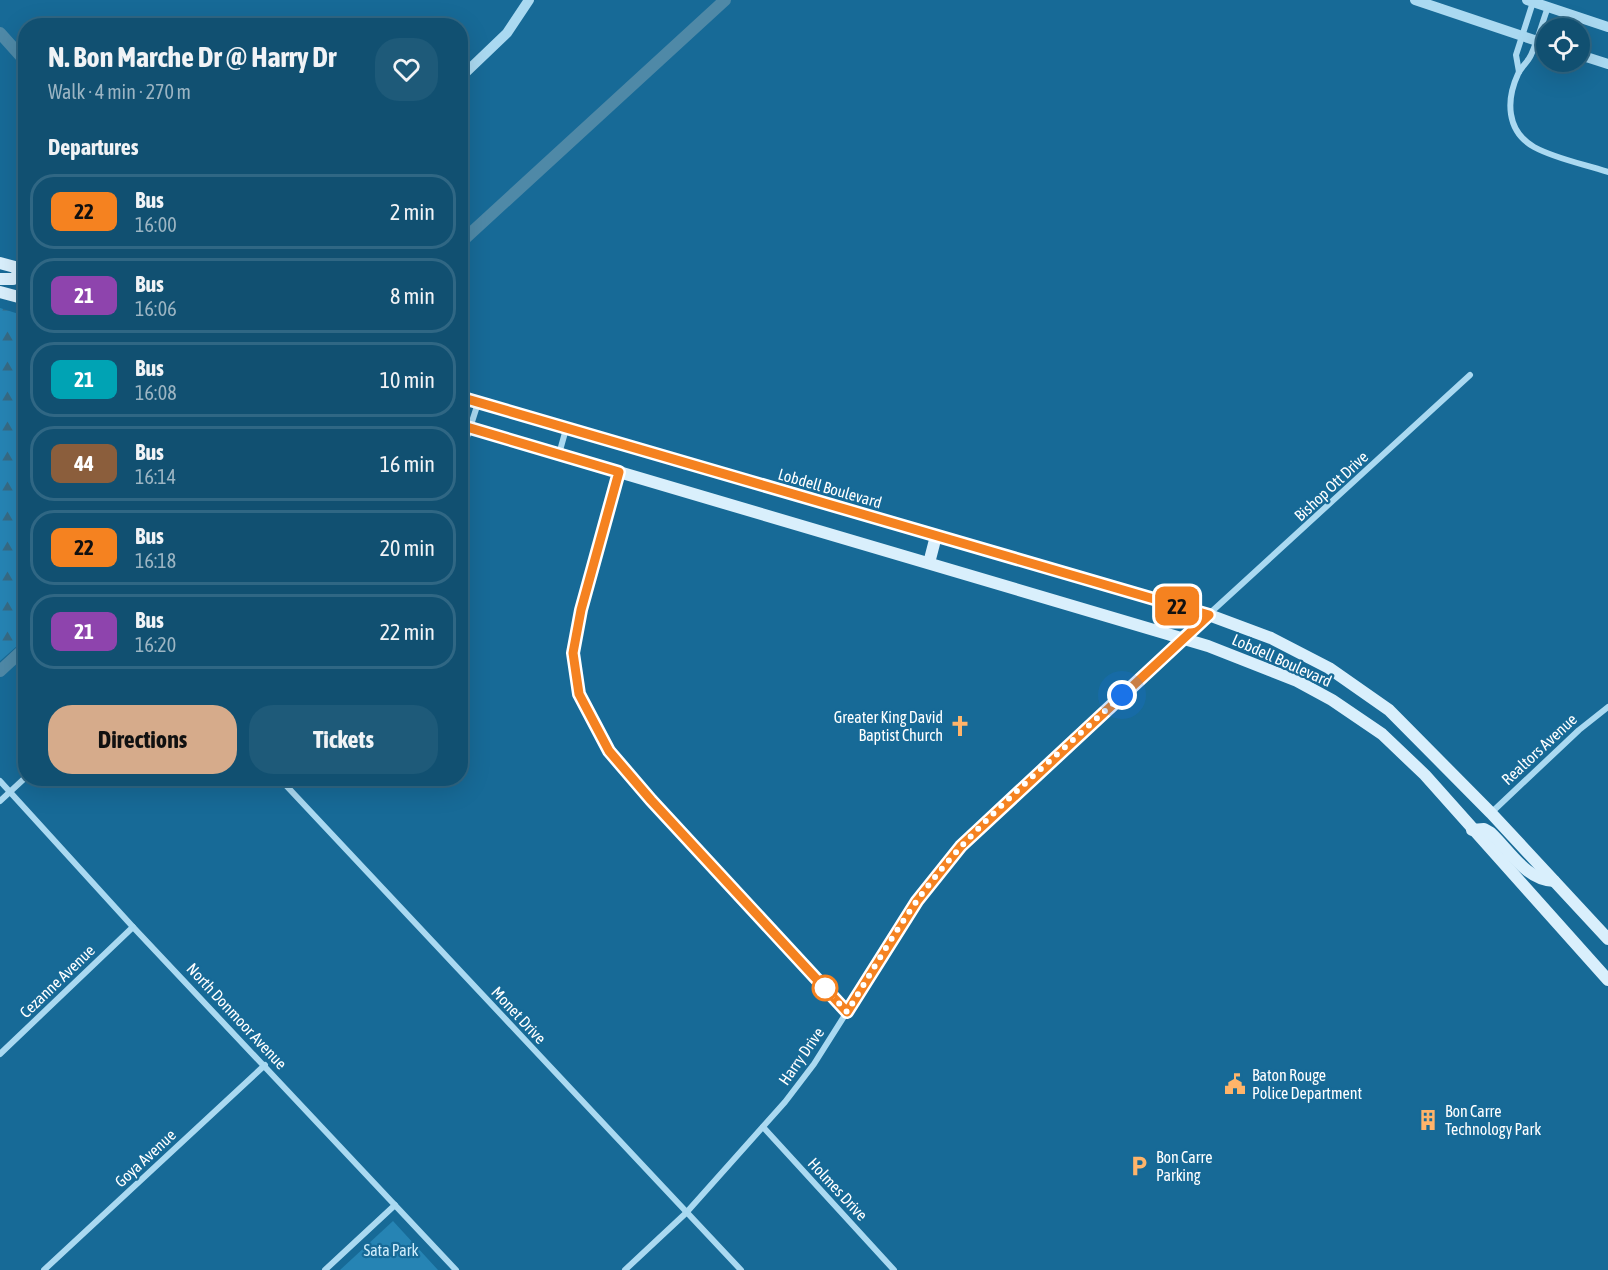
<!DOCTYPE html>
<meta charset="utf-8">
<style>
body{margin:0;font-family:"Asap Condensed",sans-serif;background:#1e5a79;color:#f1f3f6;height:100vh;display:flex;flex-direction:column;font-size:22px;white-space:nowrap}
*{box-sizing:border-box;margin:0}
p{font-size:20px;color:#9cb5c3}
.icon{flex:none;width:33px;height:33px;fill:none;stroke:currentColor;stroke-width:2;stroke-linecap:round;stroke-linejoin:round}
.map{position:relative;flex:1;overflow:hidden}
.side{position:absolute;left:18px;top:18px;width:450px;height:768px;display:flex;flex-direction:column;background:#115071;border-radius:24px;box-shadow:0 6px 24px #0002,0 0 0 2px #306784}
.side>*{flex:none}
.badge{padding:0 12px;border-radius:9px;font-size:21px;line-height:39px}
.fabs{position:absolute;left:1536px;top:18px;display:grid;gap:12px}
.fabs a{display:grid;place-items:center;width:54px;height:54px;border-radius:50%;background:#115071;box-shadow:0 6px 24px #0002,0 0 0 2px #306784;font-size:30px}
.you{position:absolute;width:30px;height:30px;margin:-15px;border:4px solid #fff;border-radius:50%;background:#1a73e8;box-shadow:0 0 0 9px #1a73e833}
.map>.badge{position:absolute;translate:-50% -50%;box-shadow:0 0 0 3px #fff}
h2{padding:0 30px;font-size:22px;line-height:54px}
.round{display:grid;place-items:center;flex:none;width:63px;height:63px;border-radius:24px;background:#1e5a79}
.head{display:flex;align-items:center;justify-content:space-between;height:102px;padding:0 30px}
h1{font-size:28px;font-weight:700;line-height:45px}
.primary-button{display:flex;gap:12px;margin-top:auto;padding:12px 30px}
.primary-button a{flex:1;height:69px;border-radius:24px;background:#d6ab8b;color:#111;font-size:24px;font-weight:700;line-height:69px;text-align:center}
.primary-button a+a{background:#1e5a79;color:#f1f3f6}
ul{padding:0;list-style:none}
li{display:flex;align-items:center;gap:18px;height:75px;margin:0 12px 9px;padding:0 18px;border:3px solid #306784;border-radius:24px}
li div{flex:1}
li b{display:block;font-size:22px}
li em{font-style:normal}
li .badge{min-width:66px;font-weight:700;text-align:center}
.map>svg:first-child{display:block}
.forest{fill:url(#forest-firs)}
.park{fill:#2684b4}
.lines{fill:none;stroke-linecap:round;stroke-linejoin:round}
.canal{stroke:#4f89a7;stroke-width:12}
.minor{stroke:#aad9f1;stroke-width:6}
.tertiary{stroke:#aad9f1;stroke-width:10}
.secondary{stroke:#d9effc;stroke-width:12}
.line-casing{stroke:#fff;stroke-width:14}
.line{stroke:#f58220;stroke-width:9}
.walk{stroke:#fff;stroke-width:6;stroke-dasharray:0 10.8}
.stop-dot{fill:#fff;stroke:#f58220;stroke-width:3}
.labels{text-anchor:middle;stroke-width:4.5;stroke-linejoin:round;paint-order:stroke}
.street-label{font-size:16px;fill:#fff;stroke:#176a97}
.poi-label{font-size:16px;fill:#fff;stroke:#176a97;text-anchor:start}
.park-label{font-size:16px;fill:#d1eefc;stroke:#176a97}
</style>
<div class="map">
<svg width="1608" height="1270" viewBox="0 0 1608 1270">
<defs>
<pattern id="forest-firs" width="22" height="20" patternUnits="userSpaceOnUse" patternTransform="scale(1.5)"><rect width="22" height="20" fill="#2684b4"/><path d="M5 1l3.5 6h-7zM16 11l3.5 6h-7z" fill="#376b85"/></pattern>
</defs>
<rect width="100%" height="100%" fill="#176a97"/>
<polygon class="forest" points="0,308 25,316 26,638 0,661"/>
<polygon class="park" points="393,1221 438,1270 340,1270"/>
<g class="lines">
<g class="canal">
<polyline points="0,33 26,62"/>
<polyline points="460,243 725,0"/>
<polyline points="0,671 26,647"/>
</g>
<g class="minor">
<path d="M1548 7C1542 23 1538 40 1531 55 1528 62 1521 67 1518 74 1506 100 1506 131 1534 147 1556 159 1584 164 1608 172"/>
<polyline points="1519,72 1516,55 1533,2"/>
<polyline points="559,454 566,429"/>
<polyline points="460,459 478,403"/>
<polyline points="619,472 581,610 573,653 579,694 609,751 651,800 847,1012"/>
<polyline points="1209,614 1470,375"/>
<polyline points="279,778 741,1270"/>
<polyline points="0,781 133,927 456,1270"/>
<polyline points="0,801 26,777"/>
<polyline points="1491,813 1579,730 1608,707"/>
<polyline points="0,1054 133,927"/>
<polyline points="763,1127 894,1270"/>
<polyline points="44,1270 265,1065"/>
<polyline points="325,1270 395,1205"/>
<polyline points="625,1270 686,1213 785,1102 814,1064 917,901 947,863 986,822 1181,639"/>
</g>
<g class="tertiary">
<polyline points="1415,0 1546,44"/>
<polyline points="1527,0 1608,27"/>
<polyline points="1580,55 1608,64"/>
<polyline points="460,78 507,33 529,0"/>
</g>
<g class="secondary">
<polyline points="0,263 26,270"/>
<polyline points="0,279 13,279 24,270"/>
<polyline points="0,292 26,299"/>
<polyline points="460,397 1209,615 1271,638 1329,668 1389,710 1491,813 1608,939"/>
<polyline points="460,425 1208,646 1297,681 1332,700 1382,734 1425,775 1608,980"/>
<polyline points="929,563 936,536"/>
<polyline points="1182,638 1209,615"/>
<path d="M1472 830 1484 829 1491 833C1509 850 1527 881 1554 881"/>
</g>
</g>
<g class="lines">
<defs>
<polyline id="line" points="460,397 1209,615 961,846 917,901 847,1012 651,800 609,751 579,694 573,653 581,610 619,472 460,425"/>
</defs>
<use href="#line" class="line-casing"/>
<use href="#line" class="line"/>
<path class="walk" d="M825 988 821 984 847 1012C875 967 901 919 935 877 987 812 1061 753 1122 695"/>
</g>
<defs>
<symbol id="church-bare" viewBox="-9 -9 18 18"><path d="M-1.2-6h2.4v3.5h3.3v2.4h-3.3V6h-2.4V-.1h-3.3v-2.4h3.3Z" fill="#ffb46a" stroke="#176a97" stroke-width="2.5" paint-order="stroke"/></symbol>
<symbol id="civic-bare" viewBox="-9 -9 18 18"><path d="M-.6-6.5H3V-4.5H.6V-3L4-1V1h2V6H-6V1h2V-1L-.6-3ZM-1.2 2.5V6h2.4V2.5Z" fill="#ffb46a" stroke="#176a97" stroke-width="2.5" paint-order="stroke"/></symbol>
<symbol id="building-bare" viewBox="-9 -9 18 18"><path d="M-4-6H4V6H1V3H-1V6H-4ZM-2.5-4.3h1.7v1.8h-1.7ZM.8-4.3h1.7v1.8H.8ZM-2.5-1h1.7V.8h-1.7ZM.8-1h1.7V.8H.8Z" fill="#ffb46a" stroke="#176a97" stroke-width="2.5" paint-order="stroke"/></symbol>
<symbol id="parking-bare" viewBox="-9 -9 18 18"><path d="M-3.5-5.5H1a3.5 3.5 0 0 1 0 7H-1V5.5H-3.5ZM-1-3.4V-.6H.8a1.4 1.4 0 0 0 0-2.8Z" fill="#ffb46a" stroke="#176a97" stroke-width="2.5" paint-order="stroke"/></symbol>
</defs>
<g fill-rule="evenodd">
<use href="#church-bare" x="945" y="711" width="30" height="30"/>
<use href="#civic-bare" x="1220" y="1069" width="30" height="30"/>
<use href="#building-bare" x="1413" y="1105" width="30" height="30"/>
<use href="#parking-bare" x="1124" y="1151" width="30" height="30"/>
</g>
<circle class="stop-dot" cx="825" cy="988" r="12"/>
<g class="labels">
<g class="street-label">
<text transform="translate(1331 486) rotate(-43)" y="6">Bishop Ott Drive</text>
<text transform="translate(830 488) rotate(16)" y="6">Lobdell Boulevard</text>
<text transform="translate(1282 660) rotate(24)" y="6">Lobdell Boulevard</text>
<text transform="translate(1539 749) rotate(-43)" y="6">Realtors Avenue</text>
<text transform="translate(57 981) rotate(-44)" y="6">Cezanne Avenue</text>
<text transform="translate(519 1015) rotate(47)" y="6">Monet Drive</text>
<text transform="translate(237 1016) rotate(47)" y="6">North Donmoor Avenue</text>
<text transform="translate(801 1056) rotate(-55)" y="6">Harry Drive</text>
<text transform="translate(145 1158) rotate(-43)" y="6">Goya Avenue</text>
<text transform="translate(838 1189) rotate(47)" y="6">Holmes Drive</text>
</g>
<g class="poi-label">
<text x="943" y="723" text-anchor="end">Greater King David<tspan x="943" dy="18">Baptist Church</tspan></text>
<text x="1252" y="1081">Baton Rouge<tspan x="1252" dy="18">Police Department</tspan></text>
<text x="1445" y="1117">Bon Carre<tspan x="1445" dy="18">Technology Park</tspan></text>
<text x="1156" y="1163">Bon Carre<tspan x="1156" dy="18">Parking</tspan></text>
</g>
<g class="park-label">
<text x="391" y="1256">Sata Park</text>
</g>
</g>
</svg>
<div class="fabs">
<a><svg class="icon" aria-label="locate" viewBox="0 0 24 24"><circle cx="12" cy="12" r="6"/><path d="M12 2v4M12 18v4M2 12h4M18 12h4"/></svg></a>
</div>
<div class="you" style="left:1122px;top:695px"></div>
<b class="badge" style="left:1177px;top:606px;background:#f58220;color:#111">22</b>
<section class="side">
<div class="head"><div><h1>N. Bon Marche Dr @ Harry Dr</h1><p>Walk · 4 min · 270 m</p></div><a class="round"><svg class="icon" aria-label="heart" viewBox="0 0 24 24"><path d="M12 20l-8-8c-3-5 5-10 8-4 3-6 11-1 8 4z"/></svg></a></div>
<h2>Departures</h2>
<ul>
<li><span class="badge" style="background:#f58220;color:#111">22</span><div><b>Bus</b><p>16:00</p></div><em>2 min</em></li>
<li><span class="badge" style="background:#8e44ad;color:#fff">21</span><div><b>Bus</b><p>16:06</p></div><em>8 min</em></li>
<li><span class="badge" style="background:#00a3b4;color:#fff">21</span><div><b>Bus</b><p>16:08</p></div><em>10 min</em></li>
<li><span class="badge" style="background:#8b5e3c;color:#fff">44</span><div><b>Bus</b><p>16:14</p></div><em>16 min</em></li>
<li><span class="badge" style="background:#f58220;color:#111">22</span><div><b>Bus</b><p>16:18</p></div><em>20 min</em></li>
<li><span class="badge" style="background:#8e44ad;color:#fff">21</span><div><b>Bus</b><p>16:20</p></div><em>22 min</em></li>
</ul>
<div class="primary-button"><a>Directions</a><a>Tickets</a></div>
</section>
</div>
